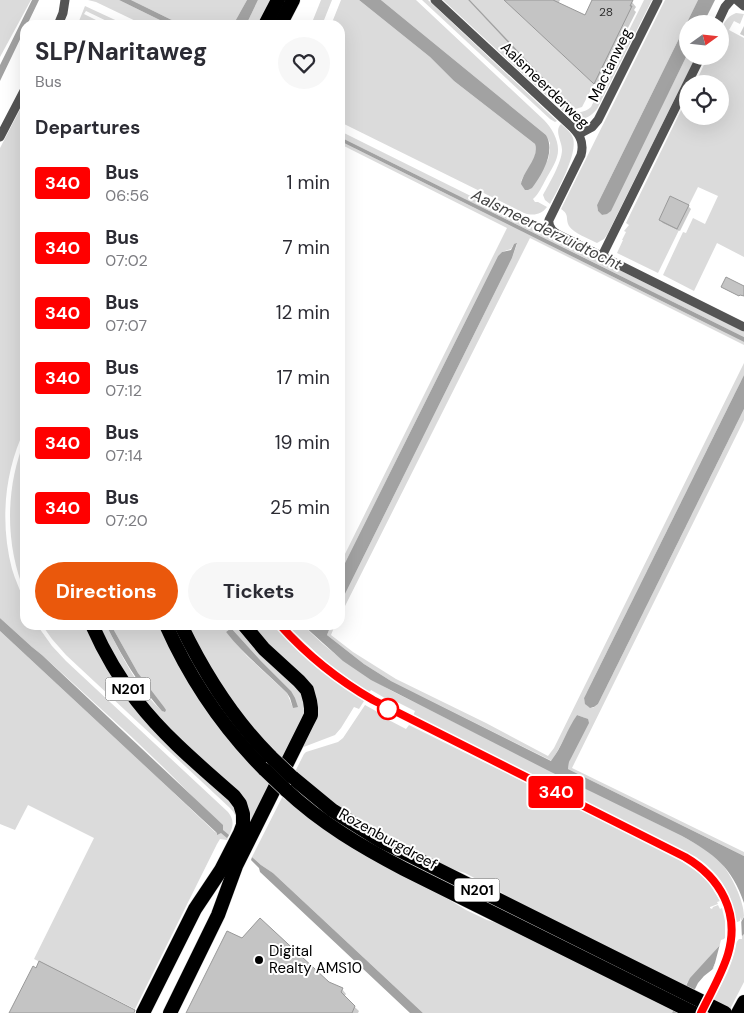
<!DOCTYPE html>
<style>
body{margin:0;font-family:"DM Sans",sans-serif;background:#f7f7f7;color:#2b2b33;height:100vh;display:flex;flex-direction:column;font-size:19px;white-space:nowrap}
*{box-sizing:border-box;margin:0}
p{font-size:16px;color:#7c7c81}
.icon{flex:none;width:28px;height:28px;fill:none;stroke:currentColor;stroke-width:2;stroke-linecap:round;stroke-linejoin:round}
.map{position:relative;flex:1;overflow:hidden}
.panel{position:absolute;left:20px;top:20px;width:325px;height:610px;display:flex;flex-direction:column;background:#fff;border-radius:15px;box-shadow:0 5px 20px #0002}
.panel>*{flex:none}
.badge{padding:0 10px;border-radius:4px;font-size:18px;line-height:32px}
.needle{width:32px;rotate:75deg}
.buttons{position:absolute;left:679px;top:15px;display:grid;gap:10px}
.buttons a{display:grid;place-items:center;width:50px;height:50px;border-radius:50%;background:#fff;box-shadow:0 5px 20px #0002;font-size:25px}
.map>.badge{position:absolute;translate:-50% -50%;box-shadow:0 0 0 2px #fff}
h2{padding:0 15px;font-size:19px;line-height:45px}
.round{display:grid;place-items:center;flex:none;width:52px;height:52px;border-radius:26px;background:#f7f7f7}
.summary{display:flex;align-items:center;justify-content:space-between;height:85px;padding:0 15px}
h1{font-size:24px;font-weight:700;line-height:38px}
.primary-button{display:flex;gap:10px;margin-top:auto;padding:10px 15px}
.primary-button a{flex:1;height:58px;border-radius:30px;background:#ea580c;color:#fff;font-size:20px;font-weight:700;line-height:58px;text-align:center}
.primary-button a+a{background:#f7f7f7;color:#2b2b33}
ul{padding:0;list-style:none}
li{display:flex;align-items:center;gap:15px;height:65px;padding:0 15px}
li div{flex:1}
li b{display:block;font-size:19px}
li em{font-style:normal}
li .badge{min-width:55px;font-weight:700;text-align:center}
.map>svg:first-child{display:block}
.green{fill:#dbdbdb;fill-rule:evenodd}
.water{fill:#a2a2a2}
.pier{fill:#fff}
.shadow{fill:#0003}
.building{fill:#c4c4c4;stroke:#989898}
.lines{fill:none;stroke-linecap:round;stroke-linejoin:round}
.highway-casing{stroke:#dbdbdb;stroke-width:15}
.minor{stroke:#545454;stroke-width:9}
.highway{stroke:#000;stroke-width:14}
.highway-bridge-casing{stroke:#dbdbdb;stroke-width:15;stroke-linecap:butt}
.highway-bridge{stroke:#000;stroke-width:14}
.line-casing{stroke:#fff;stroke-width:11}
.line{stroke:#f00;stroke-width:8}
.stop-dot{fill:#fff;stroke:#f00;stroke-width:2.5}
.poi-dot{fill:#000;stroke:#fff;stroke-width:2}
.labels{text-anchor:middle;stroke-width:4;stroke-linejoin:round;paint-order:stroke}
.number-label{font-size:12px;fill:#313131}
.shield{fill:#fff;stroke:#4c4c4c;stroke-width:1}
.shield-label{font-size:14px;font-weight:bold;fill:#000}
.street-label{font-size:15px;fill:#000;stroke:#fff}
.poi-label{font-size:15px;fill:#000;stroke:#fff;text-anchor:start}
.water-label{font-size:16px;font-style:italic;fill:#434343;stroke:#fff}
</style>
<div class="map">
<svg width="744" height="1013" viewBox="0 0 744 1013">
<rect width="100%" height="100%" fill="#fff"/>
<g class="green">
<polygon points="0,0 31,0 0,57"/>
<polygon points="88,0 119,0 170,25 144,25 96,2"/>
<polygon points="131,0 247,0 233,25 182,25"/>
<polygon points="258,0 272,0 260,25 246,25"/>
<polygon points="321,0 332,0 322,25 311,25"/>
<path d="M341 0H359L430 57 454 81 535 144C540 156 526 171 521 181L548 160 550 150V143L546 135 381 0H416L544 120C553 129 561 144 557 157 555 164 550 172 546 179 542 186 539 194 533 199L535 202H538L547 207C541 215 533 216 524 213L340 122V25H331Z"/>
<polygon points="422,0 428,0 557,121 555,122 550,119"/>
<polygon points="443,0 468,0 559,97 570,104 562,99 470,0 504,0 594,84 582,107 569,111 565,113"/>
<path d="M644 0H652L597 109C589 119 580 122 568 116 575 112 585 113 591 107Z"/>
<path d="M665 0H698L597 205 598 211 602 215 608 213 687 55 688 56H696L607 235 604 239 597 243C590 239 573 233 569 226 565 218 570 215 561 209Z"/>
<polygon points="85,6 126,25 115,25 86,11 84,14 106,25 83,25 79,21"/>
<path d="M736 13 744 14 740 24 734 21 729 30 744 38V257L717 243 694 291 663 275 683 232 686 233 693 218 705 224 718 196 698 187 689 205 670 196 659 220 679 230 658 273 617 253 623 240H622L626 232 624 231 629 225 626 223 687 98 688 116H720V84H695L708 56H720C720 40 718 20 736 13Z"/>
<path d="M25 100V429C4 472 0 523 12 569 15 580 21 591 24 602 26 609 25 618 25 625H37L52 646 66 661 228 812C236 822 232 829 227 840L220 839 217 844 135 1009 34 959 94 838 28 805 15 830 0 824V631L158 778 215 832 219 833 223 830C168 767 104 712 42 655L32 647 0 618V148Z"/>
<path d="M561 124C565 128 571 132 573 138 578 153 558 190 550 204L545 200 543 195C549 184 562 162 562 150 562 141 554 131 561 124Z"/>
<polygon points="340,131 744,332 744,337 340,137"/>
<polygon points="340,141 744,342 744,345 530,238 340,616 340,596 345,594 347,590 512,258 517,244 514,244 511,249 502,252 498,256 340,573 340,564 507,228 340,144"/>
<path d="M744 363V375L584 698C585 703 586 707 593 708L598 704 744 409V420L572 768 744 852V856L568 769 569 762 585 718 577 715 552 761 391 681 364 664 327 635 331 625H335L331 635 353 652 396 679 486 723 548 756 554 748Z"/>
<path d="M25 439V593C5 544 5 489 25 439Z"/>
<path d="M42 625H89L101 651 237 808 236 831C237 821 237 815 230 808L66 655 52 639Z"/>
<path d="M95 625H106C120 652 140 694 164 712L138 673 111 625H160L263 776 275 751 272 747 266 744 225 693 186 625H241L302 691 306 713 243 847 247 817 149 711ZM231 628 261 661 291 691 293 708 287 693 247 656 226 632Z"/>
<polygon points="247,625 273,625 317,668 364,701 359,709 354,707 341,728 335,735 301,748 315,707"/>
<path d="M287 625H303C329 652 359 673 392 691L682 836C694 843 706 849 716 857 728 868 744 899 744 916 743 919 739 923 737 926 733 895 722 875 696 857L413 716 415 711 391 699 390 701 371 690 369 693 327 663Z"/>
<path d="M365 705 383 715V717L406 729 409 725 675 857 699 873 709 883 720 901 717 902 718 904 710 907V908L712 909 713 907 718 905 720 909 722 908 725 921V939L687 983 672 1013H423L273 873 261 865 252 857 304 754 306 752 338 742 343 738ZM296 773 341 810 395 843 442 866 465 873 501 892 512 900 674 982 663 1004 510 927 487 920 466 910 283 798Z"/>
<path d="M744 934V982L728 1013H707C718 990 734 966 737 939Z"/>
</g>
<g class="water">
<polygon points="32,0 39,0 27,25 25,25 25,29 0,81 0,65"/>
<polygon points="119,0 131,0 182,25 170,25"/>
<polygon points="247,0 258,0 246,25 233,25"/>
<path d="M359 0H381L546 135C556 151 542 175 532 188L528 190H525L521 184C523 171 540 157 535 144L454 81 430 57Z"/>
<polygon points="468,0 470,0 562,98 571,103 570,104 561,99 556,94"/>
<polygon points="698,0 715,0 703,24 688,24 687,55 611,211 607,214 602,215 598,211 597,205"/>
<polygon points="340,137 744,337 744,342 340,141"/>
<polygon points="517,243 512,258 347,590 345,594 340,596 340,573 498,256 502,252 511,250 514,244"/>
<polygon points="744,375 744,409 598,704 594,707 590,708 585,704 584,698"/>
<polygon points="0,618 32,647 42,655 223,825 223,830 229,835 227,838 221,833 217,835 217,833 0,631"/>
<path d="M106 625H111L138 673 164 707 166 710 165 712 162 711C137 683 123 658 106 625Z"/>
<path d="M303 625H331L327 635 364 664 391 681 551 761C562 747 567 729 577 715L588 719 589 723 569 762 568 769 744 856V903C732 867 714 854 682 836L551 772 371 680 343 661Z"/>
<path d="M231 628 261 661 291 691 295 698 298 707 293 708 290 698 287 693C267 673 244 655 226 632Z"/>
<polygon points="252,857 261,865 273,873 423,1013 410,1013 260,872 259,868 251,860"/>
<polygon points="744,917 744,934 742,936 742,935 715,964 713,969 704,976 698,983 683,1013 672,1013 690,978 741,922"/>
</g>
<polygon class="pier" points="741,917 742,939 739,939 729,952 717,965 715,965 711,973 715,963 721,940 724,939 737,922 740,921"/>
<g class="shadow">
<polygon points="505,0 560,0 558,4 585,17 594,0 627,0 632,2 636,7 634,10 636,12 598,87"/>
<polygon points="744,26 744,36 740,34"/>
<polygon points="688,206 691,209 680,231 663,223 660,220"/>
<polygon points="329,983 342,989 346,994 344,997 359,1011 358,1013 188,1013"/>
</g>
<g class="building">
<polygon points="504,0 553,0 585,15 592,0 633,0 630,6 632,6 594,84"/>
<polygon points="670,196 689,205 677,229 659,220"/>
<polygon points="726,277 744,286 744,296 740,295 739,296 721,287"/>
<polygon points="260,918 329,982 343,988 341,992 355,1006 352,1013 186,1013 227,931 242,938"/>
<polygon points="39,961 135,1010 134,1013 9,1013 33,966 36,968"/>
</g>
<g class="lines">
<defs>
<g id="highway">
<polyline points="265,25 278,0"/>
<polyline points="280,25 293,0"/>
<path d="M92 625C104 652 119 678 137 701 165 737 200 766 234 796L240 804 243 814V825L240 833 221 870 195 909 143 1013"/>
<path d="M166 625C190 679 223 728 265 770"/>
<path d="M181 625C204 673 233 719 271 757"/>
<polyline points="292,777 332,810 381,841 725,1013"/>
<path d="M286 790C321 823 362 847 404 869L694 1013"/>
<polyline points="170,1013 218,915 236,866 307,723 311,715 311,708 310,701 307,690 299,681 264,649 244,625"/>
<polyline points="738,1013 744,1002"/>
</g>
</defs>
<use href="#highway" class="highway-casing"/>
<g class="minor">
<path d="M435 0 573 128C581 136 584 144 581 155L549 220C548 227 553 232 559 235L744 327"/>
<polyline points="737,0 744,6"/>
<polyline points="717,24 725,7 731,0"/>
<polyline points="58,25 63,13 65,0"/>
<polyline points="579,134 592,127 598,120 658,0"/>
<polyline points="0,137 25,89"/>
<polyline points="602,256 701,56"/>
</g>
<use href="#highway" class="highway"/>
<defs>
<g id="highway-bridge">
<polyline points="271,757 292,777"/>
<polyline points="265,770 286,790"/>
</g>
</defs>
<use href="#highway-bridge" class="highway-bridge-casing"/>
<use href="#highway-bridge" class="highway-bridge"/>
</g>
<g class="lines">
<defs>
<path id="line" d="M280 625C307 655 338 680 373 700L685 857C721 878 740 913 728 954 722 974 710 994 701 1013"/>
</defs>
<use href="#line" class="line-casing"/>
<use href="#line" class="line"/>
</g>
<circle class="stop-dot" cx="388" cy="709" r="10"/>
<circle class="poi-dot" cx="259" cy="960" r="5"/>
<g class="labels">
<g class="number-label">
<text x="606" y="16">28</text>
</g>
<g class="shield">
<rect x="105.5" y="677.5" width="45" height="23" rx="4"/>
<rect x="454.5" y="878.5" width="45" height="23" rx="4"/>
</g>
<g class="shield-label">
<text x="128" y="694">N201</text>
<text x="477" y="895">N201</text>
</g>
<g class="street-label">
<text transform="translate(610 65) rotate(-64)" y="5">Mactanweg</text>
<text transform="translate(545 85) rotate(44)" y="5">Aalsmeerderweg</text>
<text transform="translate(388 839) rotate(29)" y="5">Rozenburgdreef</text>
</g>
<g class="poi-label">
<text x="269" y="956">Digital<tspan x="269" dy="17">Realty AMS10</tspan></text>
</g>
<g class="water-label">
<text transform="translate(547 229) rotate(26)" y="6">Aalsmeerderzuidtocht</text>
</g>
</g>
</svg>
<div class="buttons">
<a><svg class="needle" viewBox="-14 -14 28 28"><path d="M0-13l5 13h-10z" fill="#e53935"/><path d="M0 13l5-13h-10z" fill="#7c7c81"/></svg></a>
<a><svg class="icon" aria-label="locate" viewBox="0 0 24 24"><circle cx="12" cy="12" r="6"/><path d="M12 2v4M12 18v4M2 12h4M18 12h4"/></svg></a>
</div>
<b class="badge" style="left:556px;top:792px;background:#f00;color:#fff">340</b>
<section class="panel">
<div class="summary"><div><h1>SLP/Naritaweg</h1><p>Bus</p></div><a class="round"><svg class="icon" aria-label="heart" viewBox="0 0 24 24"><path d="M12 20l-8-8c-3-5 5-10 8-4 3-6 11-1 8 4z"/></svg></a></div>
<h2>Departures</h2>
<ul>
<li><span class="badge" style="background:#f00;color:#fff">340</span><div><b>Bus</b><p>06:56</p></div><em>1 min</em></li>
<li><span class="badge" style="background:#f00;color:#fff">340</span><div><b>Bus</b><p>07:02</p></div><em>7 min</em></li>
<li><span class="badge" style="background:#f00;color:#fff">340</span><div><b>Bus</b><p>07:07</p></div><em>12 min</em></li>
<li><span class="badge" style="background:#f00;color:#fff">340</span><div><b>Bus</b><p>07:12</p></div><em>17 min</em></li>
<li><span class="badge" style="background:#f00;color:#fff">340</span><div><b>Bus</b><p>07:14</p></div><em>19 min</em></li>
<li><span class="badge" style="background:#f00;color:#fff">340</span><div><b>Bus</b><p>07:20</p></div><em>25 min</em></li>
</ul>
<div class="primary-button"><a>Directions</a><a>Tickets</a></div>
</section>
</div>
